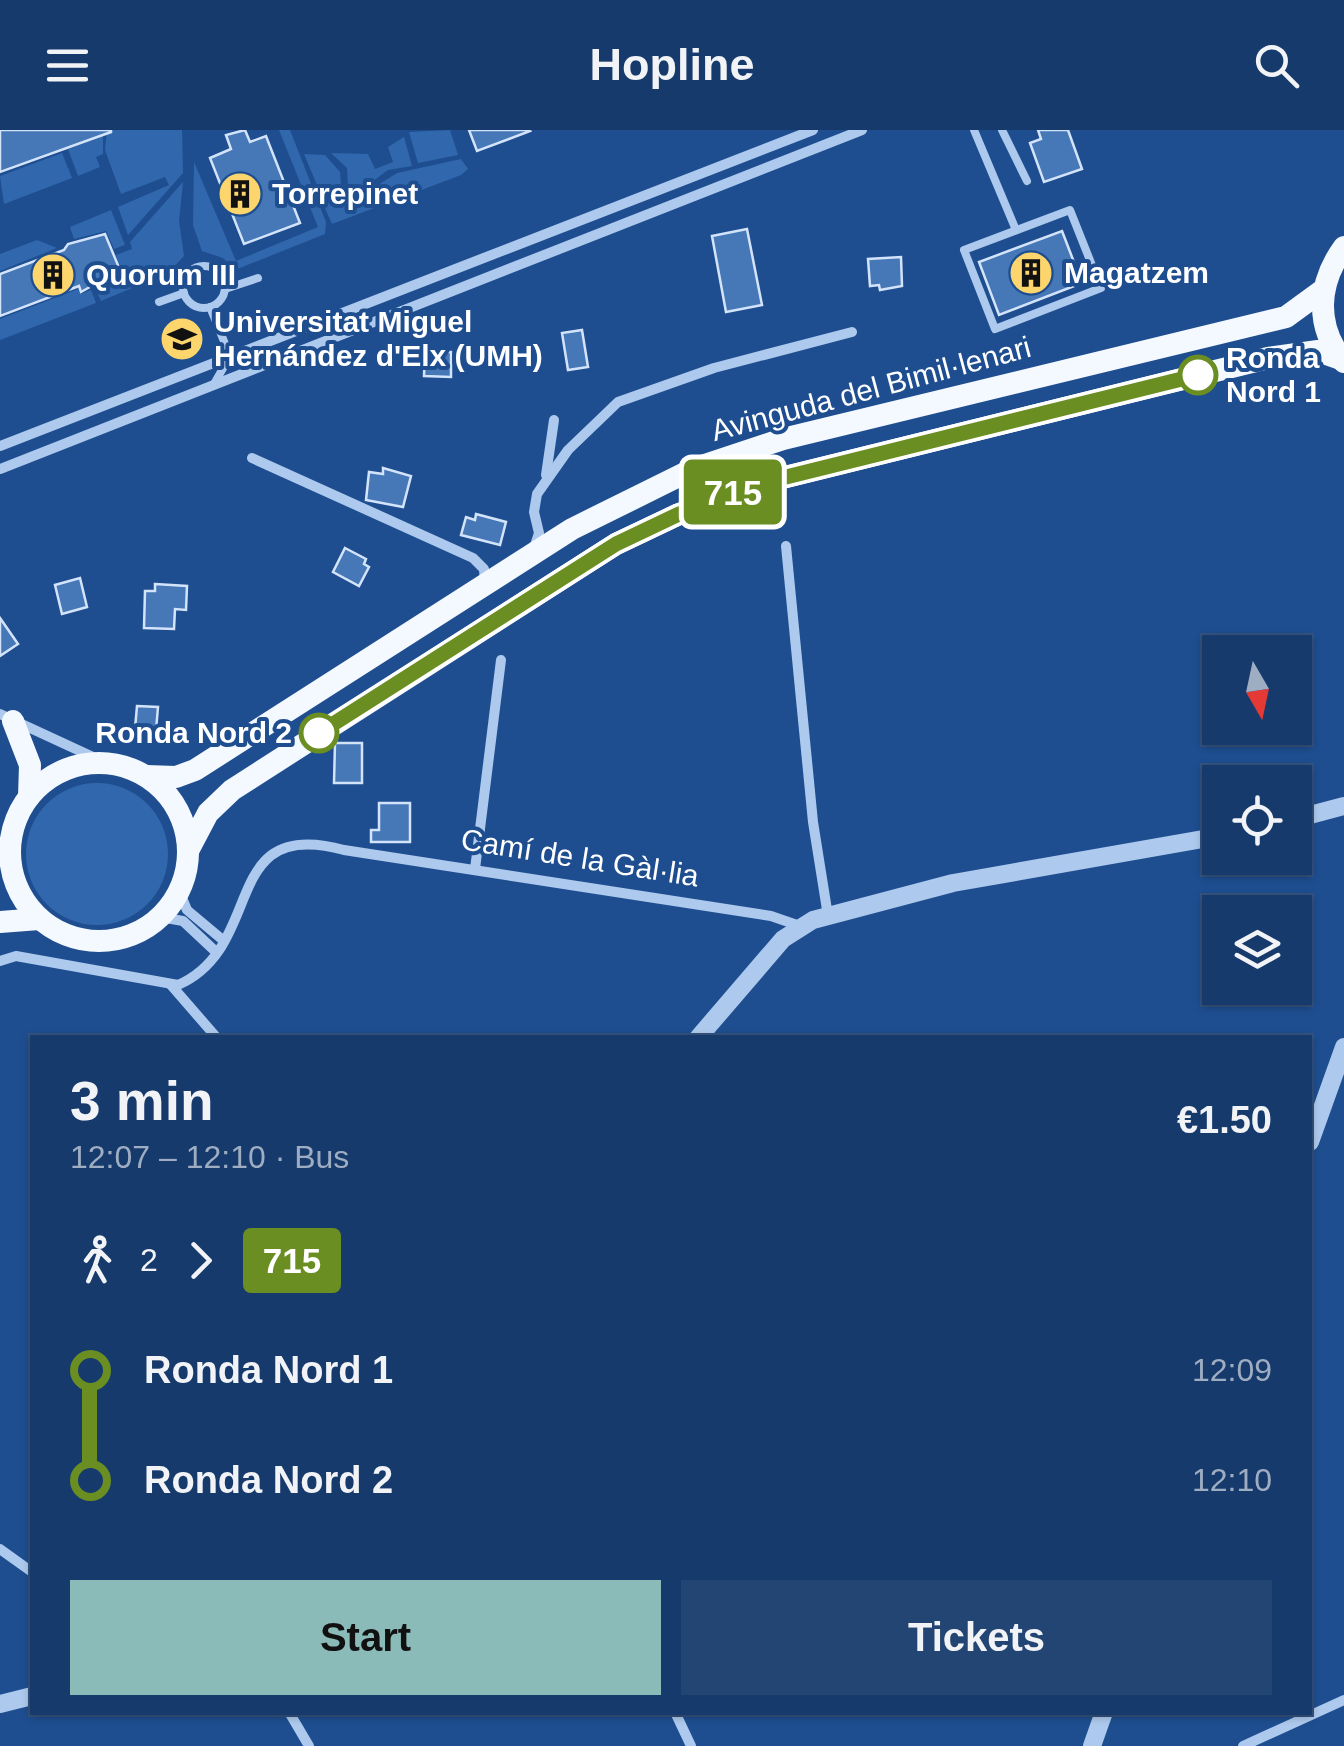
<!DOCTYPE html>
<meta charset="utf-8">
<style>
body{margin:0;font-family:Arial,sans-serif;background:#234574;color:#f1f3f6;height:100vh;display:flex;flex-direction:column;font-size:38px;white-space:nowrap}
*{box-sizing:border-box;margin:0}
p{font-size:32px;color:#9eadc2}
.icon{flex:none;width:55px;height:55px;fill:none;stroke:currentColor;stroke-width:2;stroke-linecap:round;stroke-linejoin:round}
.map{position:relative;flex:1;overflow:hidden}
.sheet{position:absolute;left:30px;top:905px;width:1282px;height:680px;display:flex;flex-direction:column;background:#163a6c;border-radius:0px;box-shadow:0 2px 8px #0004,0 0 0 2px #35547f}
.sheet>*{flex:none}
.badge{padding:0 20px;border-radius:8px;font-size:35px;line-height:65px}
.needle{width:65px;rotate:171deg}
.controls{position:absolute;left:1202px;top:505px;display:grid;gap:20px}
.controls a{display:grid;place-items:center;width:110px;height:110px;border-radius:0px;background:#163a6c;box-shadow:0 2px 8px #0004,0 0 0 2px #35547f;font-size:50px}
.map>.badge{position:absolute;translate:-50% -50%;box-shadow:0 0 0 5px #fff}
.legs{display:flex;align-items:center;gap:15px;height:110px;padding:0 40px;font-size:32px}
.legs p{margin-inline-start:auto}
.head{display:flex;align-items:center;justify-content:space-between;height:170px;padding:0 40px}
h1{font-size:55px;font-weight:700;line-height:75px}
.cta{display:flex;gap:20px;margin-top:auto;padding:20px 40px}
.cta a{flex:1;height:115px;border-radius:0px;background:#8bbbb9;color:#111;font-size:40px;font-weight:700;line-height:115px;text-align:center}
.cta a+a{background:#234574;color:#f1f3f6}
ul{padding:0 40px;list-style:none}
li{display:flex;align-items:center;gap:35px;height:110px;font-size:38px}
li i{display:grid;place-items:center;width:15px;height:100%;margin:0 12px;background:currentColor}
li i::after{content:'';width:25px;height:25px;margin:-12px;border:8px solid;border-radius:50%;background:#163a6c}
li p{margin-inline-start:auto}
li:first-child i{background:linear-gradient(#0000 50%,currentColor 0)}
li:last-child i{background:linear-gradient(currentColor 50%,#0000 0)}
header{display:flex;justify-content:space-between;align-items:center;height:130px;padding:0 40px;background:#163a6c;font-size:45px;font-weight:700}
.map>svg:first-child{display:block}
.green{fill:#3167ad}
.building{fill:#4677b7;stroke:#d3e4fa;stroke-width:2.5}
.lines{fill:none;stroke-linecap:round;stroke-linejoin:round}
.service{stroke:#adc9ed;stroke-width:8}
.minor{stroke:#adc9ed;stroke-width:10}
.tertiary{stroke:#adc9ed;stroke-width:18}
.primary{stroke:#f4f8ff;stroke-width:22}
.line-1-casing{stroke:#fff;stroke-width:22}
.line-1{stroke:#6b8e23;stroke-width:15}
.stop-1-dot{fill:#fff;stroke:#6b8e23;stroke-width:5}
.labels{text-anchor:middle;stroke-width:8;stroke-linejoin:round;paint-order:stroke}
.poi-label{font-size:30px;font-weight:bold;fill:#fff;stroke:#1e4e90;text-anchor:start}
.stop-label{font-size:30px;font-weight:bold;fill:#fff;stroke:#1e4e90;text-anchor:start}
.street-label{font-size:30px;fill:#fff;stroke:#1e4e90}
</style>
<header><svg class="icon" aria-label="menu" viewBox="0 0 24 24"><path d="M4 6h16M4 12h16M4 18h16"/></svg>Hopline<svg class="icon" aria-label="search" viewBox="0 0 24 24"><circle cx="10" cy="10" r="6"/><path d="M15 15l6 6"/></svg></header>
<div class="map">
<svg width="1344" height="1616" viewBox="0 0 1344 1616">
<rect width="100%" height="100%" fill="#1e4e90"/>
<g class="green">
<polygon points="97,0 103,0 103,24 96,27 100,37 78,46 68,19 99,8"/>
<polygon points="107,0 182,0 183,43 128,105 118,77 169,55 165,47 121,64 105,20"/>
<polygon points="279,0 290,0 326,92 325,104 235,140 223,128 202,121 193,95 194,32 236,131 318,97"/>
<polygon points="450,0 458,25 418,33 409,2"/>
<polygon points="404,7 412,36 388,40 365,57 348,56 347,38 331,23 368,24 375,39 393,32 388,17"/>
<polygon points="62,23 72,48 4,74 0,46"/>
<polygon points="304,24 325,25 340,42 341,55 320,62"/>
<polygon points="461,29 468,39 461,45 332,94 320,67 370,60 397,43"/>
<polygon points="183,52 179,91 184,126 168,143 101,171 95,158 104,154 103,148 122,141 116,125 132,119 130,112"/>
<polygon points="111,80 125,115 114,119 106,101 74,109 70,97"/>
<polygon points="37,110 57,118 0,141 0,124"/>
<polygon points="78,159 81,164 91,160 96,173 0,210 0,189"/>
<circle cx="97" cy="724" r="71"/>
</g>
<g class="building">
<polygon points="0,0 111,0 111,2 0,42"/>
<polygon points="245,0 250,12 266,6 300,93 244,114 210,28 231,19 226,5"/>
<polygon points="469,0 529,0 530,1 477,21"/>
<polygon points="1038,0 1068,0 1082,39 1044,52 1030,13 1041,9"/>
<polygon points="747,99 762,175 726,182 712,106"/>
<polygon points="1062,101 1082,153 999,185 979,132"/>
<polygon points="105,104 120,140 81,162 79,156 0,186 0,144 64,120 68,114"/>
<polygon points="901,127 902,156 880,160 879,155 870,156 868,129"/>
<polygon points="582,200 588,237 568,240 562,203"/>
<polygon points="425,222 451,222 451,247 424,246"/>
<polygon points="383,338 411,346 403,377 366,370 369,342 383,344"/>
<polygon points="476,384 506,392 500,415 461,405 466,387 475,390"/>
<polygon points="345,418 366,429 364,434 369,437 359,456 333,442"/>
<polygon points="80,448 87,477 62,484 55,455"/>
<polygon points="155,454 187,456 186,480 175,479 174,499 144,498 145,461 155,461"/>
<polygon points="0,488 18,514 0,526"/>
<polygon points="137,576 158,577 155,612 134,610"/>
<polygon points="335,613 362,613 362,653 334,653"/>
<polygon points="379,673 410,673 410,712 371,712 371,700 379,700"/>
</g>
<g class="lines">
<g class="service">
<polyline points="974,0 1016,100"/>
<polyline points="1002,0 1027,51"/>
<polygon points="1070,80 1101,158 995,199 964,120"/>
<circle cx="204" cy="157" r="21"/>
<polyline points="225,159 258,148"/>
<polyline points="159,172 184,163"/>
<polyline points="210,177 230,226 214,254"/>
<polyline points="230,226 242,232 269,230"/>
</g>
<g class="minor">
<polyline points="0,316 813,0"/>
<polyline points="252,328 473,428 484,439 485,454"/>
<polyline points="0,339 862,0"/>
<polyline points="546,345 554,290"/>
<polyline points="786,416 813,692 828,786"/>
<polyline points="534,418 539,403 534,382 537,364 568,320 618,272 714,238 852,202"/>
<polyline points="0,584 106,633"/>
<polyline points="475,739 501,530"/>
<polyline points="180,763 187,780 224,811"/>
<polyline points="160,787 183,791 215,821"/>
<path d="M0 831 16 826 178 855C267 816 218 686 344 720L771 786 800 796"/>
<polyline points="171,855 217,908"/>
<polyline points="0,1419 32,1442"/>
<polyline points="289,1582 309,1616"/>
<polyline points="675,1582 691,1616"/>
<polyline points="1243,1616 1344,1570"/>
</g>
<g class="tertiary">
<polyline points="1295,689 1344,676"/>
<polyline points="698,908 783,809 813,790 953,753 1220,706"/>
<polyline points="1310,1012 1344,917"/>
<polyline points="0,1574 32,1566"/>
<polyline points="1092,1616 1104,1582"/>
</g>
<g class="primary">
<path d="M1344 117C1317 154 1315 196 1344 232"/>
<polyline points="13,591 30,635 29,667"/>
<circle cx="99" cy="722" r="89"/>
<polyline points="146,646 176,647 195,640 572,399 693,339 783,309 1286,187 1323,160"/>
<polyline points="188,721 208,683 232,660 616,414 679,384 773,350 1268,228 1318,221 1341,229"/>
<polyline points="0,792 39,789"/>
</g>
</g>
<g class="lines">
<defs>
<polyline id="line-1" points="319,603 616,414 679,384 774,350 1198,245"/>
</defs>
<use href="#line-1" class="line-1-casing"/>
<use href="#line-1" class="line-1"/>
</g>
<defs>
<symbol id="building-disc" viewBox="-11 -11 22 22"><circle r="9.5" fill="#fcd56c" stroke="#1e4e90"/><path d="M-4-6H4V6H1V3H-1V6H-4ZM-2.5-4.3h1.7v1.8h-1.7ZM.8-4.3h1.7v1.8H.8ZM-2.5-1h1.7V.8h-1.7ZM.8-1h1.7V.8H.8Z" fill="#111"/></symbol>
<symbol id="university-disc" viewBox="-11 -11 22 22"><circle r="9.5" fill="#fcd56c" stroke="#1e4e90"/><path d="M0-5L7-2L0 1L-7-2ZM-4 1L0 2.5L4 1V4Q0 6-4 4Z" fill="#111"/></symbol>
</defs>
<g fill-rule="evenodd">
<use href="#building-disc" x="215" y="39" width="50" height="50"/>
<use href="#building-disc" x="1006" y="118" width="50" height="50"/>
<use href="#building-disc" x="28" y="120" width="50" height="50"/>
<use href="#university-disc" x="157" y="184" width="50" height="50"/>
</g>
<g class="stop-1-dot">
<circle cx="1198" cy="245" r="18"/>
<circle cx="319" cy="603" r="18"/>
</g>
<g class="labels">
<g class="poi-label">
<text x="272" y="74">Torrepinet</text>
<text x="1064" y="153">Magatzem</text>
<text x="86" y="155">Quorum III</text>
<text x="214" y="202">Universitat Miguel<tspan x="214" dy="34">Hernández d'Elx (UMH)</tspan></text>
</g>
<g class="stop-label">
<text x="1226" y="238">Ronda<tspan x="1226" dy="34">Nord 1</tspan></text>
<text x="292" y="613" text-anchor="end">Ronda Nord 2</text>
</g>
<g class="street-label">
<text transform="translate(871 259) rotate(-15)" y="10">Avinguda del Bimil·lenari</text>
<text transform="translate(580 728) rotate(9)" y="10">Camí de la Gàl·lia</text>
</g>
</g>
</svg>
<div class="controls">
<a><svg class="needle" viewBox="-14 -14 28 28"><path d="M0-13l5 13h-10z" fill="#e53935"/><path d="M0 13l5-13h-10z" fill="#9eadc2"/></svg></a>
<a><svg class="icon" aria-label="locate" viewBox="0 0 24 24"><circle cx="12" cy="12" r="6"/><path d="M12 2v4M12 18v4M2 12h4M18 12h4"/></svg></a>
<a><svg class="icon" aria-label="layers" viewBox="0 0 24 24"><path d="M12 4l9 5-9 5-9-5zM3 14l9 5 9-5"/></svg></a>
</div>
<b class="badge" style="left:733px;top:362px;background:#6b8e23;color:#fff">715</b>
<section class="sheet">
<div class="head"><div><h1>3 min</h1><p>12:07 – 12:10 · Bus</p></div><b>€1.50</b></div>
<div class="legs"><svg class="icon" aria-label="walk" viewBox="0 0 24 24"><circle cx="13" cy="4" r="2"/><path d="M13 8l-2 6 4 7M11 14l-3 7M7 12l3-4h3l4 4"/></svg>2<svg class="icon" aria-label="forward" viewBox="0 0 24 24"><path d="M9 5l7 7-7 7"/></svg><b class="badge" style="background:#6b8e23;color:#fff">715</b></div>
<ul>
<li><i style="color:#6b8e23"></i><b>Ronda Nord 1</b><p>12:09</p></li>
<li><i style="color:#6b8e23"></i><b>Ronda Nord 2</b><p>12:10</p></li>
</ul>
<div class="cta"><a>Start</a><a>Tickets</a></div>
</section>
</div>
